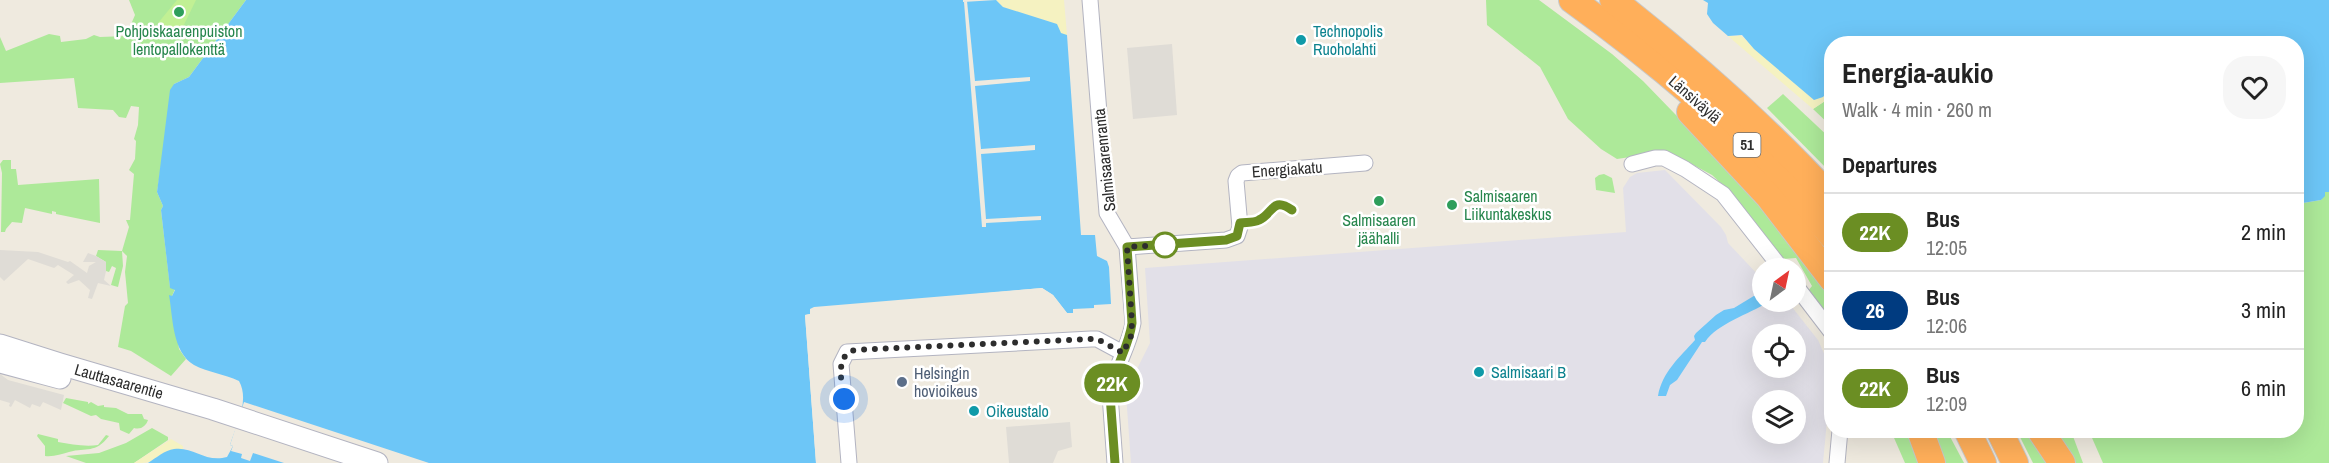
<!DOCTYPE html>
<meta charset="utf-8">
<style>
body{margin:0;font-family:"Archivo Narrow",sans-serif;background:#f6f6f6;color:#222;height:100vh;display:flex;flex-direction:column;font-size:22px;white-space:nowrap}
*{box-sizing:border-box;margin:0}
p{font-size:20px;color:#767676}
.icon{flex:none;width:33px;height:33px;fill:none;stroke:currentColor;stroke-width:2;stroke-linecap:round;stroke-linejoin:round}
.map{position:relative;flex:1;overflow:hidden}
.details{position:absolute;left:1824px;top:36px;width:480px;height:402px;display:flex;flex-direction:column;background:#fff;border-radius:24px;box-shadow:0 6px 24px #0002}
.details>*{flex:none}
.badge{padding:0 12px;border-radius:20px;font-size:21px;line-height:39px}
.needle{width:39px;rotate:33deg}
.tools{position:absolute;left:1752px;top:258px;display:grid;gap:12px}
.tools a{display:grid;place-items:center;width:54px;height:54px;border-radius:50%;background:#fff;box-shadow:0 6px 24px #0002;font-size:30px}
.you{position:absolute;width:30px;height:30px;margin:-15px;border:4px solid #fff;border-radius:50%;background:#1a73e8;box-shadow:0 0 0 9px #1a73e833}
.map>.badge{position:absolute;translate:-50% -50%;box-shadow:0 0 0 3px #fff}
h2{padding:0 18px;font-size:22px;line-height:54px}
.round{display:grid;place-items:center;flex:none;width:63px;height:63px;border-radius:24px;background:#f6f6f6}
.overview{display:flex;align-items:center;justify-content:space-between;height:102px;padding:0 18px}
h1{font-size:28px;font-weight:700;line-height:45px}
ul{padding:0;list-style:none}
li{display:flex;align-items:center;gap:18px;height:78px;padding:0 18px;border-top:2px solid #e0e0e0}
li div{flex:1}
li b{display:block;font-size:22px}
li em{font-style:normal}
li .badge{min-width:66px;font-weight:700;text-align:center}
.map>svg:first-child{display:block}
.industrial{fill:#e2e0e8;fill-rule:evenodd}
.green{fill:#ade999}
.sand{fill:#f5f2c1}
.pitch{fill:#c1f094}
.plaza{fill:#dfdcd6}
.water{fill:#6dc6f7}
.pier{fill:#efeadf}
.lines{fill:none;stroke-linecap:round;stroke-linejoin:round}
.minor-casing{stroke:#b3b4c1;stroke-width:17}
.secondary-casing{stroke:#b3b4c1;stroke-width:23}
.motorway-casing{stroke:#c8c8c8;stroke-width:28}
.minor{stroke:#fff;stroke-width:15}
.secondary{stroke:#fff;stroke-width:21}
.motorway{stroke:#ffaf5a;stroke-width:26}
.line-casing{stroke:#fff;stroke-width:14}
.line{stroke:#6b8e23;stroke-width:9}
.walk{stroke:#2d2d2d;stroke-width:6;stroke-dasharray:0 10.8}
.leisure-dot{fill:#2e9e5b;stroke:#fff;stroke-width:2}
.culture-dot{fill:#0f9aa8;stroke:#fff;stroke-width:2}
.stop-dot{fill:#fff;stroke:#6b8e23;stroke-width:3}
.service-dot{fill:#5c6f8a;stroke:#fff;stroke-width:2}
.labels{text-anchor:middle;stroke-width:5;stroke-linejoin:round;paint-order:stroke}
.shield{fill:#fff;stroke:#6c6c6c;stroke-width:1.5}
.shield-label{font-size:15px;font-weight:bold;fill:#2d2d2d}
.leisure-label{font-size:16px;fill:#27864d;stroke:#fff}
.culture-label{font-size:16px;fill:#0d838f;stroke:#fff;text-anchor:start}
.street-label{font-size:16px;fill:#2d2d2d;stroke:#fff}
.service-label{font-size:16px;fill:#4e5e75;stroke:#fff;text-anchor:start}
</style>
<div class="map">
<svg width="2329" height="463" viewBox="0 0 2329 463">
<rect width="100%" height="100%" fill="#efeadf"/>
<path class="industrial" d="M1665 170 1721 227 1726 235 1728 243 1762 279V302H1788L1818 340 1826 358 1830 389 1823 463H1131L1126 394 1129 380 1134 375 1150 343 1145 268 1626 232 1623 188 1630 177 1637 173ZM1762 334H1796V368H1762ZM1762 400H1796V434H1762Z"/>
<g class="green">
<polygon points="129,0 246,0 189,77 174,84 157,192 163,206 161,210 170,287 175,289 172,296 179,349 186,359 171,376 131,351 118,347 125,306 128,303 125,272 127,256 122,251 123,266 118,287 111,285 116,268 112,266 109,272 106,271 106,262 96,256 98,250 122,251 129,227 126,220 130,220 134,174 129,170 135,159 136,141 134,139 138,125 139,107 131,106 126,118 119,117 113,110 78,108 74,78 0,83 0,37 6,51 49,34 60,36 61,42 86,39 94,35 100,37 126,36 135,15"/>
<polygon points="1486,0 1539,0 1612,54 1643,81 1737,178 1824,285 1831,296 1831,321 1808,291 1812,286 1796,258 1783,259 1728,190 1712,175 1673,154 1664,152 1617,159 1601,149 1568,119 1540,67 1487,25"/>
<polygon points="1783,94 1831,139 1831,173 1767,108"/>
<polygon points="1831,97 1831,126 1813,109"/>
<polygon points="3,160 11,160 11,169 16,169 18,185 99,179 100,223 56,214 56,212 52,211 52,214 25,208 22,223 12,222 6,229 5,232 1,232 2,173 0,164"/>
<polygon points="1604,174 1612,178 1615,193 1596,190 1595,178 1599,175"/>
<polygon points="2325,192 2329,192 2329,463 2103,463 2089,431 2296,430 2297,204 2321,200"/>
<path d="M66 398 88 402V404L91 402 98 406 104 405V407L116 408 128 414H142L144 419 148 420C146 426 141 430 134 428L129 434 120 430 119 423 101 419 96 415 91 416 63 403Z"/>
<polygon points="152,428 168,437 168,440 134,463 86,463 66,456 99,453 126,443"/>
<polygon points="1891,431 1906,431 1919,463 1905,463"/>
<polygon points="1929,431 1947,431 1964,463 1941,463"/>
<polygon points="2017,431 2033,431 2055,463 2033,463"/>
<polygon points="2050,431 2071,431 2083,463 2070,463"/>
<path d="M38 434 58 439V442C71 444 84 447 98 445L106 435 109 436C95 454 87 447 69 452 61 454 54 457 45 456V446L37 436Z"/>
</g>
<g class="sand">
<polygon points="996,0 1064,0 1067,35 1064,36 1045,20 1033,18 1003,7"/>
<polygon points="1739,34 1814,100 1827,94 1831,88 1831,97 1813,109 1728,36 1738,36"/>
<path d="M171 439 183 446V450C168 448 162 456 150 462 145 463 139 463 134 463Z"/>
</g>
<polygon class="pitch" points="177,0 196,0 180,33 158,23"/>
<g class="plaza">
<polygon points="1172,44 1177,115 1133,119 1127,48"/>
<polygon points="0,250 38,252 68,262 70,261 87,273 89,266 96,262 83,262 88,253 96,256 106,262 106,271 104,280 111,286 98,283 92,299 88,298 90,290 79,280 68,284 66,282 74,275 58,265 54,268 28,259 4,281 0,277"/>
<polygon points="0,374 8,380 64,395 61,410 43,402 40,407 32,404 30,408 15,400 11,407 9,406 10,403 0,400"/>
<polygon points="1070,422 1072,447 1058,451 1053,463 1009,463 1006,427"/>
</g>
<g class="water">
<path d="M246 0H963V2L996 0 1003 7 1057 24 1061 33 1067 35 1081 235H1095L1097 256 1107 261 1109 267 1111 304 1094 305V308L1073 309V313H1067L1053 295 1042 288 811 309 810 314 805 315 816 463H148C156 458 165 450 174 449 193 446 205 463 227 457L233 446 230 445C236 425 250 401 239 381 224 374 207 372 194 365 172 352 173 317 169 295L172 296 175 290 170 288 161 210 163 206 157 192 170 90 174 84 189 77Z"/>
<polygon points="1703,0 2329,0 2329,192 2325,192 2325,196 2321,200 2297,204 2296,44 1832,44 1831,88 1823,97 1814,100 1754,49 1742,35 1728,36 1713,23 1707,14 1708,3"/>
<path d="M1762 291V302H1768C1748 315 1718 323 1705 342H1702L1677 380 1670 385 1666 396H1658C1662 372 1680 357 1695 340L1694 336 1696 333 1716 315 1724 310 1734 308Z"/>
</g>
<g class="pier">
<polygon points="967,1 975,81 1030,77 1030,81 975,86 981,149 1035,145 1035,150 981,154 986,219 1041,216 1041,220 986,223 986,227 982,227 964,2"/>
<polygon points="1042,288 1053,295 1067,313 1073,313 1073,316 1065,315 1051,298 1042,291 813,311 812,315 808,317 819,463 816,463 805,315 810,314 810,309 814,307"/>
<polygon points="244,402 429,463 284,463 253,453 250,461 241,458 242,454 231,451 233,446 230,445"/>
</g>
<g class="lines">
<defs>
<g id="minor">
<path d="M1090 0 1107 213 1127 247 1133 323C1129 348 1113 369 1110 395L1115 463"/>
<polyline points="1632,164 1655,158 1664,158 1685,169 1723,194 1781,268"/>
<polyline points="1127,247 1226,240 1237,236 1240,227 1236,181 1238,176 1242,173 1365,163"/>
<polyline points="1796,286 1832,333"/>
<polyline points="849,463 841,364 847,352 1091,339 1097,339 1123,353"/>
<polyline points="1837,463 1840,430"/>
</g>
<g id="secondary">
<polyline points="0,345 60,364 213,409 377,463"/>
<polyline points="0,362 60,378"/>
</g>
<g id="motorway">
<path d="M1572 0C1666 68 1758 145 1832 236"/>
<path d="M1613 0C1691 61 1765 126 1832 199"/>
<polyline points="1690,112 1769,197 1832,279"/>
<polyline points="1920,430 1932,463"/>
<polyline points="1967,430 1983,463"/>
<polyline points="1999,430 2015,463"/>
<polyline points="2040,430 2062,463"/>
</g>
</defs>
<use href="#minor" class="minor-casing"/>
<use href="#secondary" class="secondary-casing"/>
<use href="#motorway" class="motorway-casing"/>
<use href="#minor" class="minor"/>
<use href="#secondary" class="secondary"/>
<use href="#motorway" class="motorway"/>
</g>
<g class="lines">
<defs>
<path id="line" d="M1115 463 1110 395C1113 369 1129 348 1132 323L1127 247 1226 240 1237 236 1240 223C1246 222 1254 223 1259 220 1273 214 1272 196 1292 210"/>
</defs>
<use href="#line" class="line-casing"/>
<use href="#line" class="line"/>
<path class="walk" d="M844 399C842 383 834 355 855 350L1091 339H1097L1123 353 1131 336 1132 323 1127 247 1165 245"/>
</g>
<g class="leisure-dot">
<circle cx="179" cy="12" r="6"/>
<circle cx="1379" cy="201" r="6"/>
<circle cx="1452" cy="205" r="6"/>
</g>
<g class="culture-dot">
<circle cx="1301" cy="40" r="6"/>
<circle cx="1479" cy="372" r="6"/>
<circle cx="974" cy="411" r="6"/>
</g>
<circle class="stop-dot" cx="1165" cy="245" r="12"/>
<circle class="service-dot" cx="902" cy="382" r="6"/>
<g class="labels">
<rect class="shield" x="1733.5" y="133" width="27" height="24" rx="4.5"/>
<g class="shield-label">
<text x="1747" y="150">51</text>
</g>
<g class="leisure-label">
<text x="179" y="37">Pohjoiskaarenpuiston<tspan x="179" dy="18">lentopallokenttä</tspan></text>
<text x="1464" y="202" text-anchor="start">Salmisaaren<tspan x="1464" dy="18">Liikuntakeskus</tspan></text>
<text x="1379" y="226">Salmisaaren<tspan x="1379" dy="18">jäähalli</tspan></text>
</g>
<g class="culture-label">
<text x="1313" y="37">Technopolis<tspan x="1313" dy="18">Ruoholahti</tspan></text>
<text x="1491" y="378">Salmisaari B</text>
<text x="986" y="417">Oikeustalo</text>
</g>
<g class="street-label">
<text transform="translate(1695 99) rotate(41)" y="6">Länsiväylä</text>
<text transform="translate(1104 160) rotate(-96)" y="6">Salmisaarenranta</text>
<text transform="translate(1287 169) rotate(-4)" y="6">Energiakatu</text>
<text transform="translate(119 381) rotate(16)" y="6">Lauttasaarentie</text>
</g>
<g class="service-label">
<text x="914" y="379">Helsingin<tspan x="914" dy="18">hovioikeus</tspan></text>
</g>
</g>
</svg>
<div class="tools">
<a><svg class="needle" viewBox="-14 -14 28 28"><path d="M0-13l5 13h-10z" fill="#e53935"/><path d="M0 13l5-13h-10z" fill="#767676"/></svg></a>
<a><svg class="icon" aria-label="locate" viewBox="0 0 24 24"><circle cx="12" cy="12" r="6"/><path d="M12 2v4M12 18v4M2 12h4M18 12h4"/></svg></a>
<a><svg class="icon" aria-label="layers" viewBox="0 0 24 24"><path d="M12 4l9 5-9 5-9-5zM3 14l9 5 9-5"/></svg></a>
</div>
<div class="you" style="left:844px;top:399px"></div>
<b class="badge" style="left:1112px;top:383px;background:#6b8e23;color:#fff">22K</b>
<section class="details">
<div class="overview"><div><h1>Energia-aukio</h1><p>Walk · 4 min · 260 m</p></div><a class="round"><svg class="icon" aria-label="heart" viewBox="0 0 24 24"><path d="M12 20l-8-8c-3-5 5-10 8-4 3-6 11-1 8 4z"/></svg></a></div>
<h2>Departures</h2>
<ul>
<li><span class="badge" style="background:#6b8e23;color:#fff">22K</span><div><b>Bus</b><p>12:05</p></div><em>2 min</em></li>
<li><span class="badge" style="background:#003b80;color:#fff">26</span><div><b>Bus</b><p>12:06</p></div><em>3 min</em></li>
<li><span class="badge" style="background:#6b8e23;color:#fff">22K</span><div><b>Bus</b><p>12:09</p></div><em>6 min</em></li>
</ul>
</section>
</div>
